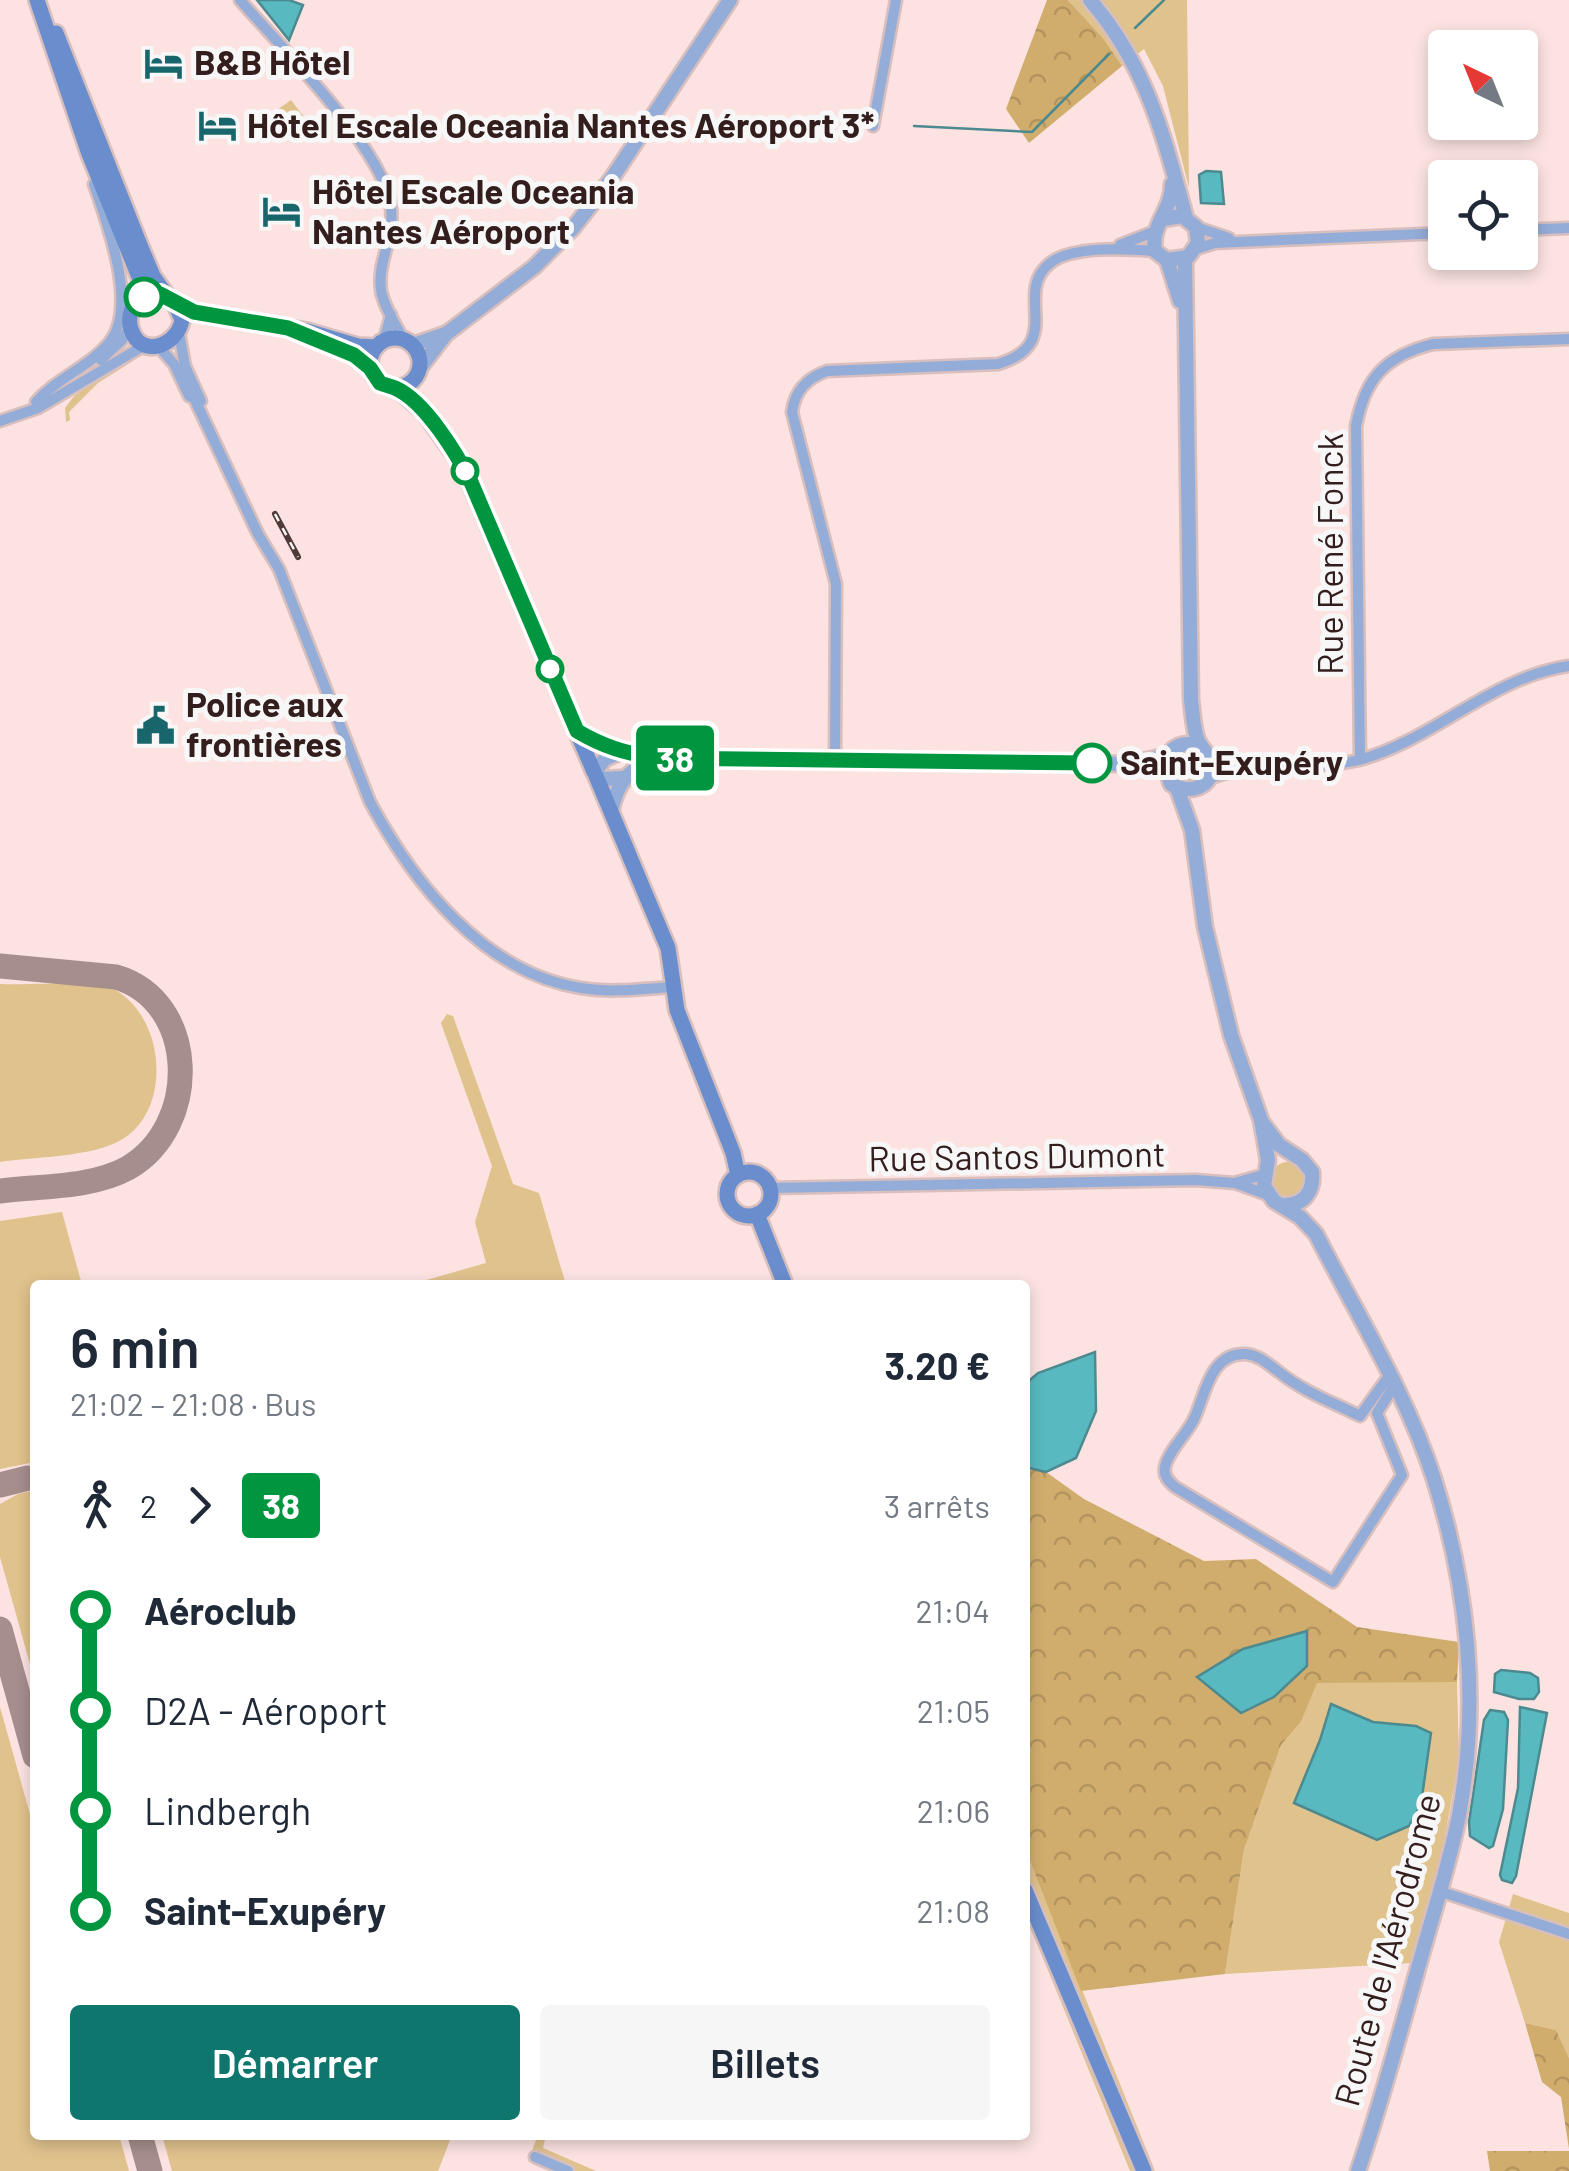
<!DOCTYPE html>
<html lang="fr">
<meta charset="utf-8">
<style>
body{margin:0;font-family:Barlow,sans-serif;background:#f6f6f7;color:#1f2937;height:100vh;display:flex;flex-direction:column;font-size:38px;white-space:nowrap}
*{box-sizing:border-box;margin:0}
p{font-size:32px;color:#747a83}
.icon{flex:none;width:55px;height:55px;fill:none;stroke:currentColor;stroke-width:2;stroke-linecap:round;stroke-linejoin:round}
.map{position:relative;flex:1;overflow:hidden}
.panel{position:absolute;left:30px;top:1280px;width:1000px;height:860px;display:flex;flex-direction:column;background:#fff;border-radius:10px;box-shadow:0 5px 15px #0003}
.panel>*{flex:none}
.badge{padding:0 20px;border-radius:8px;font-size:35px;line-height:65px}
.needle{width:65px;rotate:317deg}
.controls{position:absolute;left:1428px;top:30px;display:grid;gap:20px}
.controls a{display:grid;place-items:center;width:110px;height:110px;border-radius:10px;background:#fff;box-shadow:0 5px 15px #0003;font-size:50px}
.map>.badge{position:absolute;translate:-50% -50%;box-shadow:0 0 0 5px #fff}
.legs{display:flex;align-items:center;gap:15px;height:110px;padding:0 40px;font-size:32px}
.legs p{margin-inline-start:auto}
.overview{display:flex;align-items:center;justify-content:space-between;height:170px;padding:0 40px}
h1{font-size:55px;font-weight:600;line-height:75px}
.cta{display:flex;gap:20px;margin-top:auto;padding:20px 40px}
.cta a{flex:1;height:115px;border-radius:10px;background:#0f766e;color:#fff;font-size:40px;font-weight:600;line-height:115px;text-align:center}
.cta a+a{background:#f6f6f7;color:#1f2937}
ul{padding:0 40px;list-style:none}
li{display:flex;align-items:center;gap:35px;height:100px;font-size:38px}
li i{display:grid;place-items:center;width:15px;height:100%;margin:0 12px;background:currentColor}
li i::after{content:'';width:25px;height:25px;margin:-12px;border:8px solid;border-radius:50%;background:#fff}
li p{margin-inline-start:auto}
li:first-child i{background:linear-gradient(#0000 50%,currentColor 0)}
li:last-child i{background:linear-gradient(currentColor 50%,#0000 0)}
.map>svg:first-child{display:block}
.green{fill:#e0c28d}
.forest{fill:url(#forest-crowns)}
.water{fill:#58b9c0;stroke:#4d8a8f;stroke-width:2.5}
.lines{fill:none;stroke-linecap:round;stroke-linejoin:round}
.stream{stroke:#4d8a8f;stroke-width:2.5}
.taxiway{stroke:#a68e8d;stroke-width:25}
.minor-casing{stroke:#d8bfbe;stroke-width:15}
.tertiary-casing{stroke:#d8bfbe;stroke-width:19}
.secondary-casing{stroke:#d8bfbe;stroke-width:20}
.minor{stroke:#94add8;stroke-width:10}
.tertiary{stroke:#94add8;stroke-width:14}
.secondary{stroke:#6a8ecd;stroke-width:15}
.rail-casing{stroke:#4f3939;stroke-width:6}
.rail{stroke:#f7f7f7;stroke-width:2.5;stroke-dasharray:8;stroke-linecap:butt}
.line-1-casing{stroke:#fff;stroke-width:22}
.line-1{stroke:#009640;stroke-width:15}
.stop-1-dot{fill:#fff;stroke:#009640;stroke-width:5}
.labels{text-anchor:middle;stroke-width:10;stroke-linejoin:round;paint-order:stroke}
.poi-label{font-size:35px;font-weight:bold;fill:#331d1d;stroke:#f7f7f7;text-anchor:start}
.street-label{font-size:35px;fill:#331d1d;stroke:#f7f7f7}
.stop-label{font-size:35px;font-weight:bold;fill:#331d1d;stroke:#f7f7f7;text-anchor:start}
</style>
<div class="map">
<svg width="1569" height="2171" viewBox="0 0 1569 2171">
<defs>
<pattern id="forest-crowns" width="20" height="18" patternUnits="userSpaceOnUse" patternTransform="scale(2.5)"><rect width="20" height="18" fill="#d1ad6d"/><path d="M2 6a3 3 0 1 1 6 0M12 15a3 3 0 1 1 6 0" fill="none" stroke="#b4945e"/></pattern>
</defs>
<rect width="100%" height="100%" fill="#fce3e1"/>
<g class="green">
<polygon points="1068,0 1187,0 1189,188 1163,86 1144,49 1122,66 1103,38"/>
<polygon points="291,100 311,126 298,137 277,110"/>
<polygon points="130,358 133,361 98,383 69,412 70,420 66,422 65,408 74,396"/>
<circle cx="1188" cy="767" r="16"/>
<path d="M0 984C21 985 93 981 107 986 165 1009 175 1109 121 1140 92 1157 34 1157 0 1162Z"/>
<polygon points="447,1014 453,1016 513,1184 539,1193 566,1285 409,1285 486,1263 475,1222 492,1166 441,1023"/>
<circle cx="1288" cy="1180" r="18"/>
<polygon points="62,1212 82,1285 35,1285 35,1462 0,1469 0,1221"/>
<polygon points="35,1490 35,1682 0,1557 0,1504 18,1494"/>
<polygon points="1317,1682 1457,1682 1459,1759 1438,1874 1412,1963 1225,1974 1244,1850 1281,1745 1301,1722"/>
<polygon points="0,1707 35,1832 35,2135 119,2135 129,2171 0,2171"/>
<polygon points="1025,1848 1155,2171 1130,2171 1025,1914"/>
<polygon points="1513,1894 1569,1913 1569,2058 1556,2030 1525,2023 1499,1942"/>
<polygon points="162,2135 452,2135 438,2171 172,2171"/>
<polygon points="538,2135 546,2135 543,2148 596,2171 549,2171 528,2161"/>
</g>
<g class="forest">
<polygon points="1047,0 1068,0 1103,38 1122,66 1029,143 1006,109"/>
<polygon points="1025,1466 1046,1472 1084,1499 1204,1561 1256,1559 1357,1627 1459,1642 1457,1682 1317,1683 1301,1722 1281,1745 1244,1850 1225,1974 1081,1991 1025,1848"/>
<polygon points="1525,2023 1556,2030 1569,2058 1569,2149 1561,2097 1542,2082"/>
<polygon points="1487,2151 1569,2151 1569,2171 1490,2171"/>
</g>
<g class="water">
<polygon points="257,0 289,0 303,5 289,40"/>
<polygon points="1206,171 1221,172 1224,204 1201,203 1199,175"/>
<polygon points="1095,1352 1096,1411 1076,1458 1046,1472 1025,1467 1025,1384 1038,1373"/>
<polygon points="1307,1631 1307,1666 1274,1697 1241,1713 1197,1677 1243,1649"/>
<polygon points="1501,1670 1530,1673 1538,1678 1539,1692 1534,1699 1519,1699 1494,1692 1495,1674"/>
<polygon points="1331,1704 1373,1722 1416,1726 1431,1733 1421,1804 1409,1826 1377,1840 1294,1803 1320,1740"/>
<polygon points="1520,1707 1547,1713 1516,1876 1512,1883 1502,1880 1500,1875 1518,1788"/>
<polygon points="1490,1710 1504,1712 1508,1720 1503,1809 1493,1846 1489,1848 1470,1836 1469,1822 1484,1720"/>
</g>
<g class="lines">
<g class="stream">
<polyline points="1135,28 1164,0"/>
<polyline points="914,126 1032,132 1109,54"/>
</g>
<g class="taxiway">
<path d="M0 966 116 977C198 1001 201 1126 128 1168 92 1188 40 1186 0 1191"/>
<polyline points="0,1485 28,1478"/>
<polyline points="0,1629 35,1756"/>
<polyline points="140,2135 150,2171"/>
</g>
<defs>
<g id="minor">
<path d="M240 0C281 47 378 144 390 201 397 237 377 258 381 290 383 305 396 325 403 339"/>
<polyline points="873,126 896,0"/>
<polyline points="1196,227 1229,238"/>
<polyline points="1520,230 1569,228"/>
<polyline points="1120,245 1153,232"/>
<polyline points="1196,249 1215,243 1445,233"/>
<polyline points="179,333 185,366 201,401"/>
<polyline points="384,340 391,315"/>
<path d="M159 347 174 364 189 396 194 398 258 534 279 569 370 802C414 884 484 973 581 988 611 993 642 989 673 987"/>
<polyline points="101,360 122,340 130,327"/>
<path d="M36 402C57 378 89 367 109 343 139 307 107 223 94 184"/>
<polyline points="0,421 38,408 145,345"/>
<path d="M1207 753C1231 762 1256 764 1282 765 1309 767 1333 766 1359 760 1434 740 1491 677 1569 666"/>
<path d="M835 758 836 584 792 412C795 390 807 378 827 371L998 364C1066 344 1013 294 1049 264 1071 245 1128 249 1155 251"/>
<path d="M1360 759 1356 426C1365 378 1385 356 1433 344L1569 339"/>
<polyline points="1207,779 1246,767"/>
<polyline points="1235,1183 1268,1195"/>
<polyline points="770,1188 1196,1180 1234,1183 1263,1175"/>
<path d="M1389 1376 1360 1416C1332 1402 1304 1392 1279 1372 1269 1365 1259 1355 1246 1354 1208 1352 1205 1399 1193 1421 1185 1436 1168 1452 1165 1467 1163 1476 1169 1482 1175 1487L1333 1582 1402 1475 1377 1413 1394 1386"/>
<polyline points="1439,1891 1569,1934"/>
<polyline points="535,2157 568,2171"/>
</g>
<g id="tertiary">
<path d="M1090 0C1147 66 1164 137 1186 218"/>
<path d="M1163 219 1182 216 1196 227 1198 243 1188 257 1167 260 1155 251C1150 225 1172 211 1172 184"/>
<path d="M1185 259 1191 700C1193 714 1193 729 1198 741 1202 749 1209 754 1211 763 1215 788 1188 795 1171 784L1164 763C1170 746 1184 740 1201 747"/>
<polyline points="1167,260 1180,301"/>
<polyline points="413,345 445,334"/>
<polyline points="419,369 446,334 534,267 573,228 612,178 730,0"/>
<polyline points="577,731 608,748 659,758 1128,764 1166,756"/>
<polyline points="620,752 605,759 594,772 603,779 622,778"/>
<path d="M1177 788 1192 830 1205 927 1231 1035 1261 1120 1268 1160 1264 1186 1274 1201 1300 1217 1316 1234C1356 1313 1407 1394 1434 1479 1468 1587 1480 1703 1459 1815 1449 1866 1432 1917 1418 1968 1399 2036 1381 2104 1358 2171"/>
<path d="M611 812C617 782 628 770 656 758"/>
<path d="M1264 1125 1279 1145 1302 1160 1312 1172C1314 1191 1304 1205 1285 1205"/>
</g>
<g id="secondary">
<path d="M37 0 89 154 141 282C140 299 125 312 131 329 140 359 177 347 182 320L174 301 154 294 137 302"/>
<polyline points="56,33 140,245 153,276 167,296"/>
<polyline points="177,304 194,312 307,331 358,346 376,347"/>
<circle cx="395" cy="363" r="25"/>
<polyline points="396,388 424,412 463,467 594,772"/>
<polyline points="596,776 668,948 677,1010 733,1153 738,1175"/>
<circle cx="749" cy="1194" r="22"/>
<polyline points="757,1214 785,1285"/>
<polyline points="1025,1890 1144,2171"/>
</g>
</defs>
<use href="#minor" class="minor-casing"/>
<use href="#tertiary" class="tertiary-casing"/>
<use href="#secondary" class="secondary-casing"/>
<use href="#minor" class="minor"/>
<use href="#tertiary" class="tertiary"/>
<use href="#secondary" class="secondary"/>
<defs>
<polyline id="rail" points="275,514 298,557"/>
</defs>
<use href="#rail" class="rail-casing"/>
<use href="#rail" class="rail"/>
</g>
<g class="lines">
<defs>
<path id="line-1" d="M144 297 160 294 194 312 288 328 354 355 370 368 380 383C385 385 390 386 395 388 425 401 457 454 471 482L577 731C604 747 625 753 656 758L1092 763"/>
</defs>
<use href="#line-1" class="line-1-casing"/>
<use href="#line-1" class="line-1"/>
</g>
<defs>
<symbol id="hotel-bare" viewBox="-9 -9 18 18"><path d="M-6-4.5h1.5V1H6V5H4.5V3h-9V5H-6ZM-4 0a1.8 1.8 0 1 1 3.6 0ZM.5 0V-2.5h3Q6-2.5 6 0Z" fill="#18666b" stroke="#f7f7f7" stroke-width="2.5" paint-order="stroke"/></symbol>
<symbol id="civic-bare" viewBox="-9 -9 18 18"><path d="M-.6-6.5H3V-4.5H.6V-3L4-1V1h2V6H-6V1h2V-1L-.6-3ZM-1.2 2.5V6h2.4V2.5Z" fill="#18666b" stroke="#f7f7f7" stroke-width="2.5" paint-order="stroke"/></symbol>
</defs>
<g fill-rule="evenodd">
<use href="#hotel-bare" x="136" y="36" width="55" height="55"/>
<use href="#hotel-bare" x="190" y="98" width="55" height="55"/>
<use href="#hotel-bare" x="254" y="184" width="55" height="55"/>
<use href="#civic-bare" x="128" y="698" width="55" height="55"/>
</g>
<g class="stop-1-dot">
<circle cx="144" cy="297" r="18"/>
<circle cx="465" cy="471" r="12"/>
<circle cx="550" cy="669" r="12"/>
<circle cx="1092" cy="763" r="18"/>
</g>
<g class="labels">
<g class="poi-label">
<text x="194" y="75">B&amp;B Hôtel</text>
<text x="247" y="138">Hôtel Escale Oceania Nantes Aéroport 3*</text>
<text x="312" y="204">Hôtel Escale Oceania<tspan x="312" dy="40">Nantes Aéroport</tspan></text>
<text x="186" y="717">Police aux<tspan x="186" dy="40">frontières</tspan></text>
</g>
<g class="street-label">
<text transform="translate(1331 554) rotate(-90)" y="12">Rue René Fonck</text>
<text transform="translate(1017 1157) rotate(-1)" y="12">Rue Santos Dumont</text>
<text transform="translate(1388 1950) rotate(-75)" y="12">Route de l'Aérodrome</text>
</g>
<g class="stop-label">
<text x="1120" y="775">Saint-Exupéry</text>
</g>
</g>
</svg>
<div class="controls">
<a><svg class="needle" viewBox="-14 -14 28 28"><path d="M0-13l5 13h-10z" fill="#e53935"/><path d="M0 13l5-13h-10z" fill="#747a83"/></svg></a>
<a><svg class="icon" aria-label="locate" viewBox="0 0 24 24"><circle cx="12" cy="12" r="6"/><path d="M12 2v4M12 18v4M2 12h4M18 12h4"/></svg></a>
</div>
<b class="badge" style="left:675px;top:758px;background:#009640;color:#fff">38</b>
<section class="panel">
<div class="overview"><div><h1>6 min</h1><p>21:02 – 21:08 · Bus</p></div><b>3.20 €</b></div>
<div class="legs"><svg class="icon" aria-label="walk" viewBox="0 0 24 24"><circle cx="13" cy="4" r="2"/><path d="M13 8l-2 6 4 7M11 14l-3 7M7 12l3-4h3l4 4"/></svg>2<svg class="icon" aria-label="forward" viewBox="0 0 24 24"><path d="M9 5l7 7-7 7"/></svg><b class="badge" style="background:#009640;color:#fff">38</b><p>3 arrêts</p></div>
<ul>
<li><i style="color:#009640"></i><b>Aéroclub</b><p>21:04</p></li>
<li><i style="color:#009640"></i><span>D2A - Aéroport</span><p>21:05</p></li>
<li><i style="color:#009640"></i><span>Lindbergh</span><p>21:06</p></li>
<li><i style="color:#009640"></i><b>Saint-Exupéry</b><p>21:08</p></li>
</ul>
<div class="cta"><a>Démarrer</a><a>Billets</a></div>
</section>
</div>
